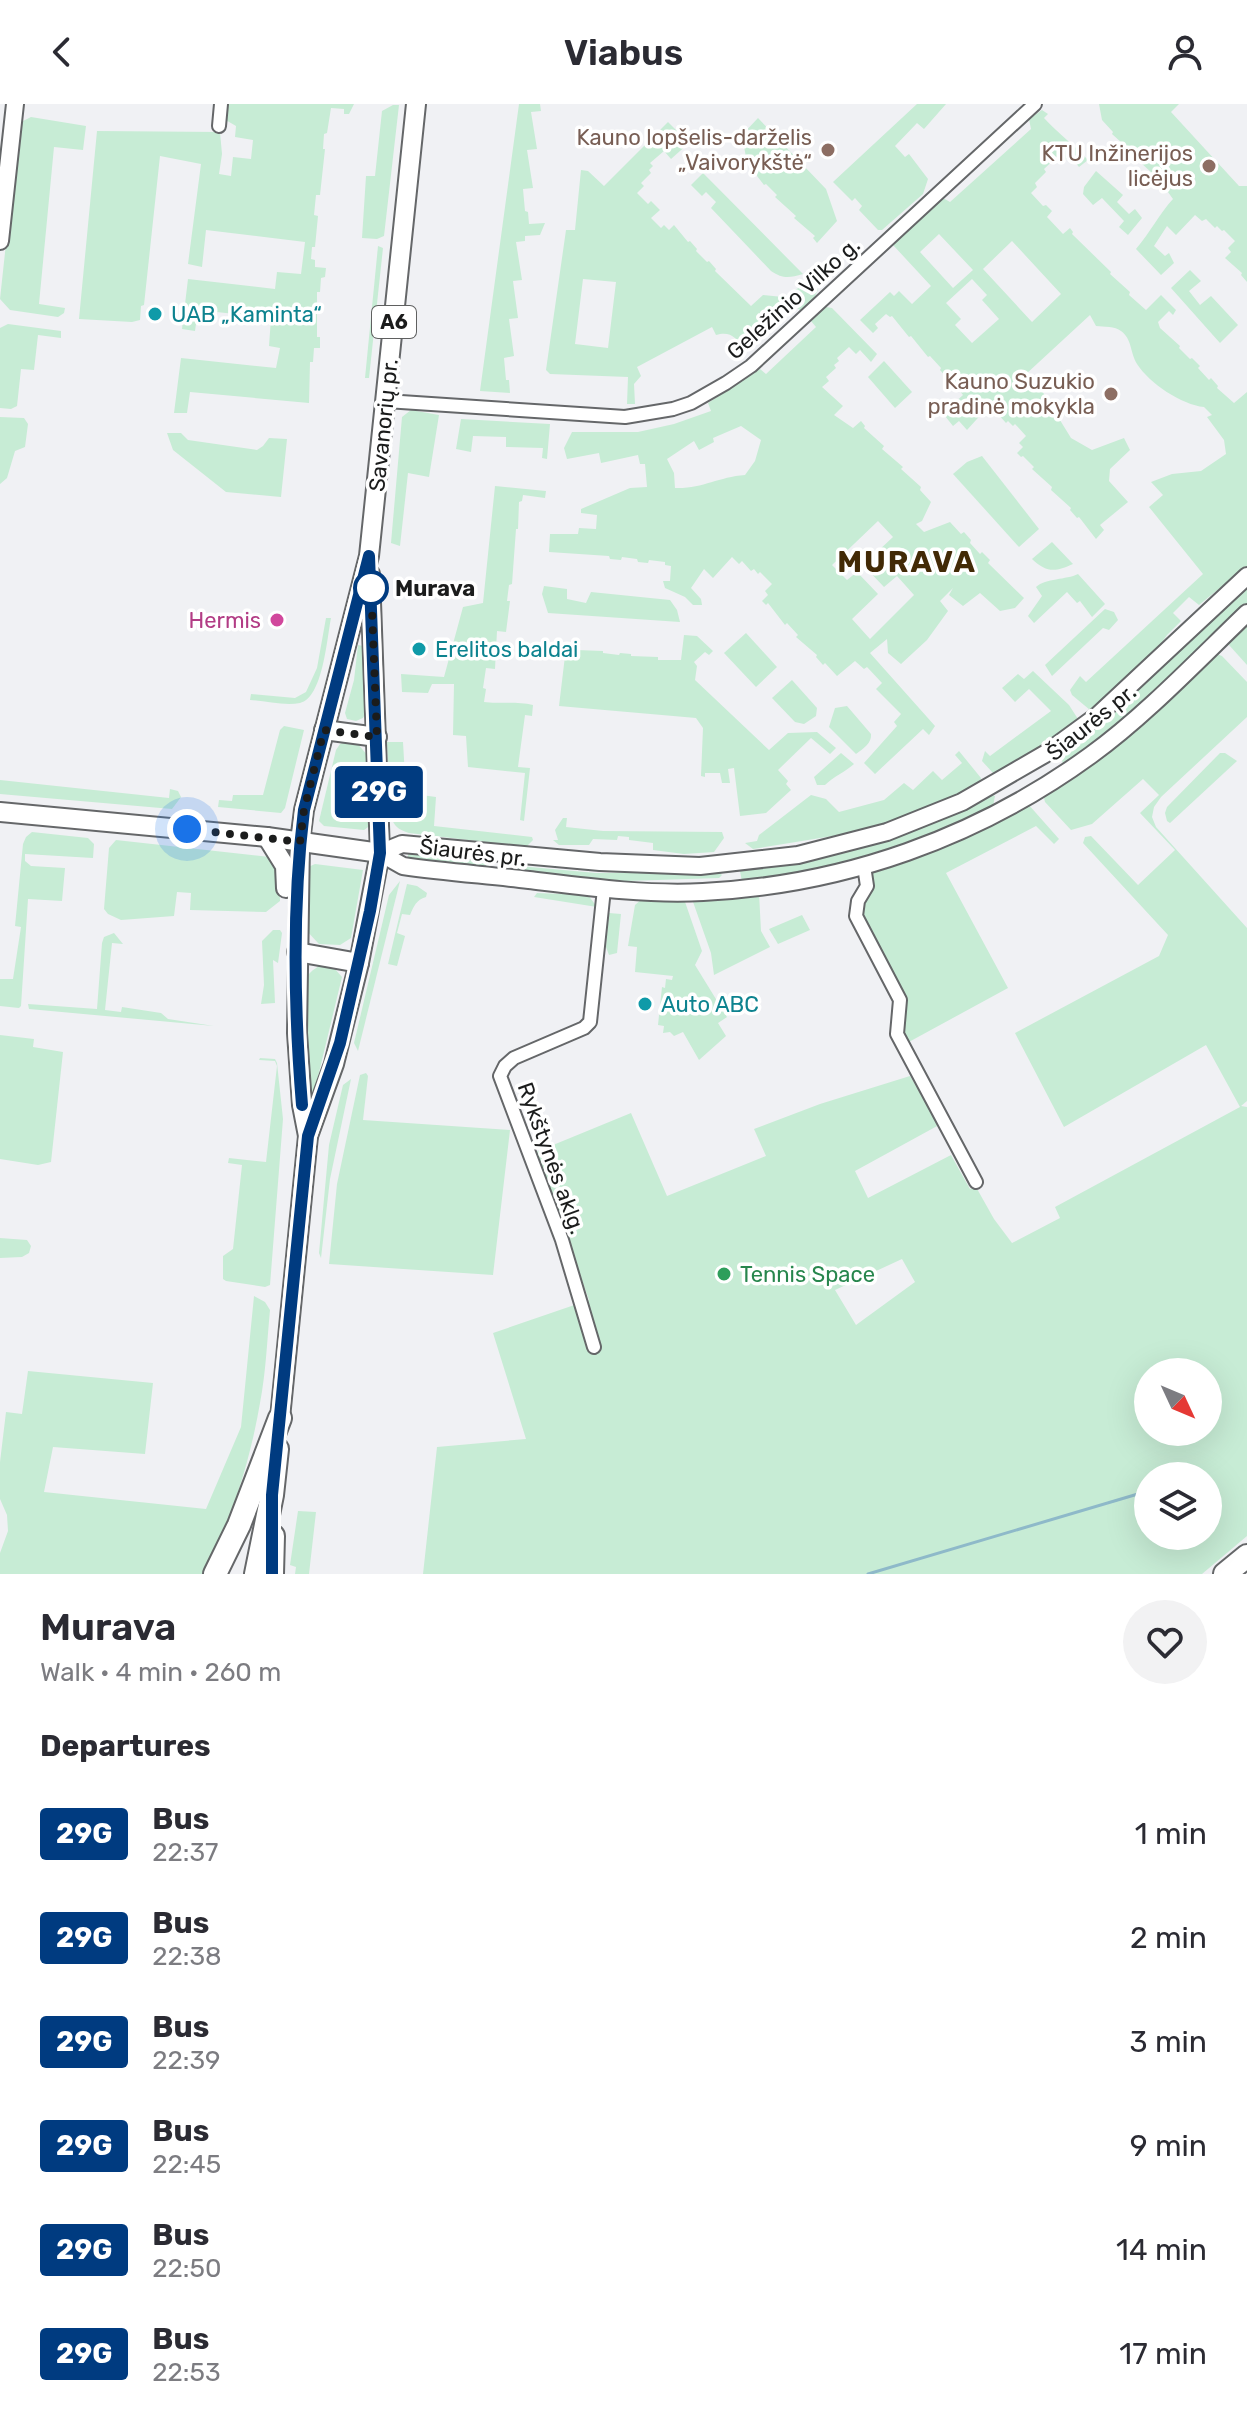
<!DOCTYPE html>
<meta charset="utf-8">
<style>
body{margin:0;font-family:Rubik,sans-serif;background:#f2f2f3;color:#2b2b33;height:100vh;display:flex;flex-direction:column;font-size:30px;white-space:nowrap}
*{box-sizing:border-box;margin:0}
p{font-size:26px;color:#7c7c81}
.icon{flex:none;width:44px;height:44px;fill:none;stroke:currentColor;stroke-width:2;stroke-linecap:round;stroke-linejoin:round}
.map{position:relative;height:1470px;overflow:hidden}
.panel{display:flex;flex-direction:column;background:#fff;flex:1}
.panel>*{flex:none}
.badge{padding:0 16px;border-radius:6px;font-size:28px;line-height:52px}
.needle{width:52px;rotate:134deg}
.controls{position:absolute;left:1134px;top:1254px;display:grid;gap:16px}
.controls a{display:grid;place-items:center;width:88px;height:88px;border-radius:50%;background:#fff;box-shadow:0 8px 32px #0002;font-size:40px}
.you{position:absolute;width:40px;height:40px;margin:-20px;border:6px solid #fff;border-radius:50%;background:#1a73e8;box-shadow:0 0 0 12px #1a73e833}
.map>.badge{position:absolute;translate:-50% -50%;box-shadow:0 0 0 4px #fff}
h2{padding:0 40px;font-size:30px;line-height:72px}
.round{display:grid;place-items:center;flex:none;width:84px;height:84px;border-radius:42px;background:#f2f2f3}
.head{display:flex;align-items:center;justify-content:space-between;height:136px;padding:0 40px}
h1{font-size:38px;font-weight:600;line-height:60px}
ul{padding:0;list-style:none}
li{display:flex;align-items:center;gap:24px;height:104px;padding:0 40px}
li div{flex:1}
li b{display:block;font-size:30px}
li em{font-style:normal}
li .badge{min-width:88px;font-weight:700;text-align:center}
header{display:flex;justify-content:space-between;align-items:center;height:104px;padding:0 40px;background:#fff;font-size:36px;font-weight:600}
.map>svg:first-child{display:block}
.green{fill:#c7ecd5;fill-rule:evenodd}
.lines{fill:none;stroke-linecap:round;stroke-linejoin:round}
.stream{stroke:#8eb9c9;stroke-width:3}
.street-casing{stroke:#656769;stroke-width:16}
.secondary-casing{stroke:#656769;stroke-width:20}
.primary-casing{stroke:#656769;stroke-width:22}
.highway-casing{stroke:#656769;stroke-width:26}
.street{stroke:#fff;stroke-width:12}
.secondary{stroke:#fff;stroke-width:16}
.primary{stroke:#fff;stroke-width:18}
.highway{stroke:#fff;stroke-width:22}
.line-casing{stroke:#fff;stroke-width:18}
.line{stroke:#003b80;stroke-width:12}
.walk{stroke:#1b1c1c;stroke-width:8;stroke-dasharray:0 14.4}
.education-dot{fill:#8d6e63;stroke:#fff;stroke-width:3}
.culture-dot{fill:#0f9aa8;stroke:#fff;stroke-width:3}
.stop-dot{fill:#fff;stroke:#003b80;stroke-width:4}
.hotel-dot{fill:#d1479c;stroke:#fff;stroke-width:3}
.leisure-dot{fill:#2e9e5b;stroke:#fff;stroke-width:3}
.labels{text-anchor:middle;stroke-width:7;stroke-linejoin:round;paint-order:stroke}
.shield{fill:#fff;stroke:#5f6060;stroke-width:2}
.shield-label{font-size:20px;font-weight:bold;fill:#1b1c1c}
.education-label{font-size:22px;fill:#785e54;stroke:#fff;text-anchor:end}
.street-label{font-size:22px;fill:#1b1c1c;stroke:#fff}
.culture-label{font-size:22px;fill:#0d838f;stroke:#fff;text-anchor:start}
.stop-label{font-size:22px;font-weight:bold;fill:#1b1c1c;stroke:#fff;text-anchor:start}
.hotel-label{font-size:22px;fill:#b23c85;stroke:#fff;text-anchor:end}
.leisure-label{font-size:22px;fill:#27864d;stroke:#fff;text-anchor:start}
.district-label{font-size:30px;font-weight:bold;letter-spacing:2px;fill:#422a06;stroke:#fff}
</style>
<header><svg class="icon" aria-label="back" viewBox="0 0 24 24"><path d="M15 5l-7 7 7 7"/></svg>Viabus<svg class="icon" aria-label="person" viewBox="0 0 24 24"><circle cx="12" cy="8" r="4"/><path d="M4 21q1-7 8-7t8 7"/></svg></header>
<div class="map">
<svg width="1247" height="1470" viewBox="0 0 1247 1470">
<rect width="100%" height="100%" fill="#f0f1f4"/>
<g class="green">
<polygon points="225,0 354,0 349,10 344,10 344,5 331,4 327,29 324,30 323,45 325,45 320,91 316,91 314,111 318,112 315,143 312,143 311,155 315,156 315,163 326,164 325,173 321,174 320,188 317,188 317,233 320,233 320,244 314,244 313,258 310,258 309,299 190,288 187,309 174,309 181,254 276,264 280,244 269,242 271,214 198,206 195,227 182,225 188,175 275,185 277,168 301,170 305,138 206,126 202,163 188,160 201,60 160,52 144,201 141,202 140,216 132,218 79,215 97,27 220,28 222,50 219,70 231,72 233,53 251,55 253,36 235,33 236,22 224,15"/>
<polygon points="519,0 540,0 541,7 531,8 537,45 527,46 533,84 523,85 525,107 528,108 529,120 545,119 540,131 525,132 525,137 516,138 522,176 513,177 518,214 509,215 514,252 504,254 506,276 509,276 510,289 480,287"/>
<polygon points="917,0 946,0 924,25 917,19 895,42 905,53 909,50 928,75 923,90 882,126 878,126 859,106 862,102 855,94 852,97 833,78"/>
<path d="M1099 0H1179L1171 8 1239 82H1247V178L1241 171 1242 169 1225 154 1231 148 1228 144 1235 137 1224 126 1222 127 1217 122 1215 124 1206 115 1202 117 1195 111 1176 131 1167 122 1154 142 1165 152 1169 149 1174 159 1161 171 1136 145C1150 129 1159 110 1173 95L1160 77 1157 78 1150 70 1151 68 1131 50 1132 48 1112 30 1113 28 1102 16Z"/>
<polygon points="393,1 399,1 384,132 377,135 362,134 366,72 375,72 382,7"/>
<path d="M1042 6 1048 10 1044 14C1058 29 1073 40 1088 56L1079 63 1070 52 1065 56 1060 50 1044 65 1046 68 1035 79 1037 83 1031 89 1043 102 1046 101 1052 107 1047 113 1063 130 1070 124 1073 128 1072 130 1111 168 1110 170 1130 188 1129 191 1146 206 1161 191 1176 206 1173 211 1169 207 1158 218 1160 224 1180 242 1179 244 1190 255 1192 254 1200 262 1198 264 1209 276 1211 274 1218 282 1217 284 1234 299 1247 288V462L1199 501 1189 493 1173 509 1181 517 1167 531 1153 551 1095 605 1090 606 1072 591 1070 586 1080 572 1086 578 1203 470 1149 403 1163 391 1151 378 1172 370 1201 367 1226 350 1224 336 1207 313 1212 311 1204 303C1182 301 1149 279 1137 260 1130 248 1132 235 1121 227 1115 222 1104 223 1096 222L1090 211 1025 271 1039 282 1071 334 1092 346 1124 334 1130 346 1110 365 1109 377 1128 398 1100 421 1104 426 1096 435 1079 413 1077 414 1070 406 1071 404 1051 386 1052 383 1032 365 1034 363 1023 352 1021 353 1017 349 1023 343 1019 339 1026 332 1015 320 1013 322 1008 317 1006 319 997 309 993 312 986 305 967 326 959 317 953 322 945 312V299L951 302 963 291 959 286 960 284 949 272 947 274 940 266 941 264 930 252 928 253 911 232 909 233 892 212 890 213 886 210 875 220 878 224 873 229 860 216 890 188 894 192 899 187 912 200 931 182 893 141 943 94 950 98 1031 25 1029 15ZM939 130 973 166 953 184 920 148ZM1012 137 1061 190 1032 218 983 165ZM972 175 987 191 982 196 999 215 972 239 955 221 961 215 946 199Z"/>
<polygon points="31,13 86,22 83,46 54,43 39,200 65,204 64,209 58,213 10,206 0,195 19,19"/>
<polygon points="758,14 826,85 837,117 817,139 813,134 815,132 794,114 796,112 775,93 777,91 766,80 764,81 747,59 742,31"/>
<path d="M668 18 689 39 671 55 664 47 650 59 653 62 649 66 651 69 641 79 644 82 637 89 648 100 651 97 660 106 651 114 661 124 664 121 669 126 674 121 688 138 690 137 697 145 696 147 707 158 709 157 716 165 715 167 751 202 763 191 783 193 812 176 818 186 814 194 801 207 794 201 744 245C736 234 731 227 716 231L712 223 637 263 641 272 634 280 635 300H627L628 273 550 270 546 266 566 126H575L581 66 588 67 604 82ZM583 175 616 178 608 244 575 240Z"/>
<polygon points="1096,67 1123,91 1117,98 1129,110 1135,105 1142,114 1128,131 1119,123 1124,117 1102,94 1093,101 1083,90 1084,83"/>
<path d="M703 69 803 170C789 174 783 175 771 167L711 104 716 98 706 88 702 92 691 81Z"/>
<polygon points="378,142 383,144 369,274 365,274"/>
<polygon points="1190,166 1201,177 1189,187 1200,201 1211,192 1238,221 1220,239 1171,184"/>
<path d="M826 203 832 204 877 250 871 258 860 246 856 250 849 243 837 254 839 257 834 261 836 264 826 273 829 277 822 283 843 302 834 311 853 324 861 317 865 322 864 324 884 342 882 345 903 363 901 365 921 383 920 386 931 398 922 417 916 420 924 428 950 418 961 430 964 428 971 436 970 439 980 450 982 448 990 456 988 459 1024 494 1015 504 1000 507 980 489 963 502 949 491 953 484 940 497 948 507 927 536 901 560 888 549 887 535 870 549 935 622 929 631 923 625 875 670 864 659 897 622 894 618 901 610 876 585 882 579 867 563 864 565 855 557 837 572 825 559 823 561 816 553 817 551 796 533 798 531 787 519 785 521 768 499 766 501 762 497 768 491 765 487 772 480 760 468 758 470 754 465 751 467 742 457 739 460 732 453 713 474 704 465 691 484 701 495 702 501H693L685 493 665 484 663 477H670L671 462 665 461V458L649 456 648 459 638 458 637 455 622 453 621 456 610 455 609 452 549 448 550 430H578L579 424 596 425 597 411 581 409V405L630 384 647 383 645 360H640L638 351 601 359 599 349 567 355 564 344 572 328H638L674 320 711 307 708 299 760 265 766 270 816 223 811 217ZM741 322 761 336 755 357 745 371C718 373 702 385 675 384L674 369 667 355 694 337 699 346 714 338 713 334ZM878 417 893 433 863 461 884 483 897 472 914 491 870 535 852 515 878 490 857 468 847 476 832 461Z"/>
<polygon points="8,220 61,227 61,234 38,231 34,266 21,265 17,302 11,305 0,304 0,224"/>
<polygon points="884,257 912,288 895,304 868,273"/>
<polygon points="411,306 439,311 429,373 408,369 400,442 391,439 402,313"/>
<polygon points="0,313 24,314 28,320 25,343 15,347 7,374 0,380"/>
<polygon points="461,315 550,320 547,355 542,354 543,344 506,343 506,333 473,332 471,348 456,345"/>
<polygon points="167,329 181,329 188,336 257,346 263,342 269,334 287,335 281,393 226,388 173,346"/>
<polygon points="982,352 1039,425 1019,443 953,370 967,358"/>
<path d="M495 382 546 387 545 394 523 391 522 397 519 398 518 425H516L512 480 509 481 507 497H510L506 528 497 527 495 565 486 564 483 584 486 585 484 598C501 600 517 597 533 601L532 612 525 611 518 663 530 664 524 717 520 716 525 669 468 663 466 632 453 631 454 580H432L428 589 402 588 401 570 444 573 463 503 483 499Z"/>
<path d="M1052 438 1073 460C1055 468 1047 469 1032 455Z"/>
<path d="M1078 470 1105 500 1092 513 1080 497 1077 499 1067 488 1034 519 1028 512 1042 492 1036 483C1046 474 1066 476 1078 470Z"/>
<polygon points="1247,481 1247,499 1113,624 1063,662 1062,655 1056,651"/>
<polygon points="544,482 567,485 567,495 586,499 591,488 670,496 677,506 680,518 548,509 542,490"/>
<polygon points="1105,505 1114,508 1118,516 1109,526 1103,524 1052,572 1045,561"/>
<path d="M326 514H331C327 534 323 594 300 599 285 602 266 597 250 596L251 590 295 594 306 588 317 564Z"/>
<polygon points="1247,519 1247,561 1229,541 1232,533"/>
<polygon points="746,529 777,563 756,583 724,549"/>
<polygon points="684,531 697,532 713,547 709,551 705,548 694,558 697,562 695,576 769,646 788,629 817,628 836,644 830,650 811,634 778,666 788,677 786,680 791,686 766,709 740,712 734,664 728,665 730,679 722,679 720,669 705,669 705,673 701,672 703,624 696,614 559,602 565,552 570,543 575,543 576,546 603,547 603,549 619,551 620,549 631,550 631,552 658,553 658,556 681,556"/>
<polygon points="358,541 363,542 366,608 363,614 356,617 347,615 345,609 354,576"/>
<path d="M1214 549 1222 552 1247 578V613L1161 693 1154 703 1152 713 1156 723 1247 824V997L1241 1002 1247 1003V1432L1202 1470H423L437 1343 526 1335 493 1229 589 1196 536 1048 631 1009 667 1092 766 1052 754 1025 820 1000 910 972 939 1021 855 1067 868 1094 951 1051 970 1085 976 1083 994 1115 1012 1139 1060 1114 1055 1103 1240 1003 1206 941 1064 1023 1015 929 1159 852 1168 831 1083 739 1085 733 1091 732 1138 781 1175 746 1140 709 1159 691 1143 675 1092 720 1071 726 1045 698 1044 694ZM902 1155 915 1178 856 1221 835 1186ZM1148 1268H1208V1328H1148ZM1148 1372H1208V1432H1148Z"/>
<path d="M1033 567 1069 601 1078 615C1067 636 1021 656 1000 669H993L982 657 985 647 990 652 1051 607 1029 585 1015 598 1002 584 1018 570 1024 575Z"/>
<polygon points="792,576 817,604 816,612 804,620 795,618 772,594"/>
<path d="M847 602 871 630C872 639 863 645 856 650L829 623 835 604Z"/>
<polygon points="284,622 304,626 285,704 281,709 218,703 219,696 232,697 233,691 263,691 280,626"/>
<polygon points="347,637 357,639 368,652 371,721 364,726 324,722 319,717 336,646 340,640"/>
<path d="M387 638H403L406 689 436 693 434 722 532 733 533 736 526 743 409 729C397 725 394 722 390 710Z"/>
<polygon points="959,647 981,674 979,682 918,709 857,728 753,745 745,739 757,737 759,731 811,691 826,695 839,708 884,696 904,679 913,686 933,667 942,676 962,659 955,651"/>
<path d="M841 649 854 660C844 669 834 672 825 681H817L814 673Z"/>
<polygon points="1220,649 1225,649 1237,657 1170,719 1167,717 1165,709 1167,703"/>
<polygon points="0,676 169,694 170,685 178,687 181,693 172,705 0,690"/>
<polygon points="990,690 995,692 993,702 939,730 826,765 742,778 740,767 742,765"/>
<path d="M1028 700 1059 735 1054 740 1036 722 946 769 1008 884 907 939C900 922 907 905 902 887L862 813C861 796 874 785 873 768L947 741Z"/>
<polygon points="563,714 567,714 566,723 603,727 722,728 724,734 714,748 684,750 653,746 653,739 629,736 629,733 618,732 617,736 593,735 589,741 559,741 553,736 558,736 555,726"/>
<polygon points="32,728 88,734 94,740 93,754 25,750 25,757 31,762 65,764 62,797 28,795 21,902 19,904 0,902 0,875 13,875 21,823 15,822 23,740 26,733"/>
<polygon points="116,736 270,753 279,764 280,797 266,808 190,806 191,789 177,788 174,812 121,816 108,810 104,805 109,744"/>
<polygon points="408,749 493,759 485,764 408,756"/>
<polygon points="315,760 363,766 351,834 340,841 319,840 305,825 306,764"/>
<polygon points="519,762 596,769 719,768 722,771 719,774 596,778 517,768 515,766"/>
<polygon points="400,777 358,947 354,939 389,791"/>
<path d="M407 780 417 782 427 789 426 793C416 796 414 802 410 811L402 810 397 829 405 832 397 862 388 860Z"/>
<polygon points="537,789 588,791 597,803 534,793"/>
<polygon points="759,789 761,827 770,843 714,871 711,849 692,795"/>
<polygon points="643,794 684,795 702,847 695,861 727,913 718,919 726,932 699,956 683,928 674,932 670,928 663,929 664,922 658,921 662,883 665,884 666,875 672,876 673,872 635,868 637,843 628,842 635,801"/>
<polygon points="609,809 621,810 617,849 609,851 606,843"/>
<polygon points="802,811 810,826 778,840 769,825"/>
<polygon points="273,826 280,826 282,829 278,859 273,856 275,899 261,900 264,881 262,837"/>
<polygon points="114,829 123,840 112,839 105,906 121,908 122,903 161,909 168,915 214,922 29,905 28,900 97,905 102,839 104,833"/>
<path d="M319 862 334 864 342 873 315 985 311 989C306 976 302 890 306 876 308 869 313 866 319 862Z"/>
<polygon points="0,931 34,935 33,943 63,948 51,1058 38,1061 0,1055"/>
<polygon points="260,954 275,955 277,959 283,1015 270,1181 265,1183 226,1177 223,1175 223,1152 233,1145 242,1061 228,1059 229,1054 266,1058 277,962 275,957 259,956"/>
<polygon points="366,969 368,972 363,1016 510,1026 493,1171 329,1160 337,1080 360,971"/>
<polygon points="351,975 330,1075 321,1154 319,1149 329,1041 343,981"/>
<polygon points="0,1134 27,1136 31,1142 29,1149 22,1153 0,1154"/>
<path d="M254 1192 265 1198 270 1206C267 1237 266 1268 260 1299 250 1358 231 1416 205 1470H0V1449L8 1427 7 1411 0 1395V1358L6 1308 22 1310 28 1267 153 1279 145 1350 53 1343 44 1388 206 1405 241 1323Z"/>
<polygon points="298,1407 316,1408 309,1470 295,1470 296,1463 290,1461"/>
</g>
<g class="lines">
<polyline class="stream" points="868,1470 1148,1387"/>
<defs>
<g id="street">
<polyline points="219,22 221,0"/>
<polyline points="386,297 625,313 673,305 691,299 726,279 751,262 1035,0"/>
<polyline points="864,762 867,782 858,797 856,812 900,896 897,930 976,1078"/>
<polyline points="594,1243 562,1136 500,972 505,962 514,954 584,924 590,918 604,785"/>
</g>
<g id="secondary">
<polyline points="0,137 15,0"/>
<path d="M1247 472 1097 612 1045 650 962 698 887 728 798 751 700 762 600 758 402 740 380 749 403 762C445 768 487 771 529 776 587 783 645 791 703 788 844 781 977 734 1091 651 1145 612 1198 556 1247 509"/>
</g>
<g id="primary">
<polyline points="324,626 377,633"/>
<polyline points="0,708 267,733 380,749"/>
<polyline points="267,733 285,762 286,784"/>
<polyline points="297,848 359,859"/>
<polyline points="308,1032 302,1001 297,929 300,738 304,706 369,452 416,0"/>
<polyline points="280,1314 308,1032 334,960 359,859 380,749 370,470"/>
</g>
<g id="highway">
<polyline points="215,1470 239,1421 280,1314"/>
<polyline points="256,1470 272,1391 277,1345"/>
<polyline points="272,1470 273,1432"/>
<polyline points="1225,1470 1247,1452"/>
</g>
</defs>
<use href="#street" class="street-casing"/>
<use href="#secondary" class="secondary-casing"/>
<use href="#primary" class="primary-casing"/>
<use href="#highway" class="highway-casing"/>
<use href="#street" class="street"/>
<use href="#secondary" class="secondary"/>
<use href="#primary" class="primary"/>
<use href="#highway" class="highway"/>
</g>
<g class="lines">
<defs>
<path id="line" d="M272 1470V1391L308 1032 340 939 370 807 380 749 369 452 304 706C292 803 294 904 302 1001"/>
</defs>
<use href="#line" class="line-casing"/>
<use href="#line" class="line"/>
<polyline class="walk" points="187,725 300,738 304,706 324,626 377,633 371,480 371,484"/>
</g>
<g class="education-dot">
<circle cx="828" cy="46" r="8"/>
<circle cx="1209" cy="62" r="8"/>
<circle cx="1111" cy="290" r="8"/>
</g>
<g class="culture-dot">
<circle cx="155" cy="210" r="8"/>
<circle cx="419" cy="545" r="8"/>
<circle cx="645" cy="900" r="8"/>
</g>
<circle class="stop-dot" cx="371" cy="484" r="16"/>
<circle class="hotel-dot" cx="277" cy="516" r="8"/>
<circle class="leisure-dot" cx="724" cy="1170" r="8"/>
<g class="labels">
<rect class="shield" x="372" y="202" width="44" height="32" rx="6"/>
<g class="shield-label">
<text x="394" y="225">A6</text>
</g>
<g class="education-label">
<text x="812" y="41">Kauno lopšelis-darželis<tspan x="812" dy="25">„Vaivorykštė“</tspan></text>
<text x="1193" y="57">KTU Inžinerijos<tspan x="1193" dy="25">licėjus</tspan></text>
<text x="1095" y="285">Kauno Suzukio<tspan x="1095" dy="25">pradinė mokykla</tspan></text>
</g>
<g class="street-label">
<text transform="translate(793 194) rotate(-42)" y="8">Geležinio Vilko g.</text>
<text transform="translate(383 321) rotate(-84)" y="8">Savanorių pr.</text>
<text transform="translate(1091 618) rotate(-39)" y="8">Šiaurės pr.</text>
<text transform="translate(473 748) rotate(7)" y="8">Šiaurės pr.</text>
<text transform="translate(552 1054) rotate(70)" y="8">Rykštynės aklg.</text>
</g>
<g class="culture-label">
<text x="171" y="218">UAB „Kaminta“</text>
<text x="435" y="553">Erelitos baldai</text>
<text x="661" y="908">Auto ABC</text>
</g>
<g class="stop-label">
<text x="395" y="492">Murava</text>
</g>
<g class="hotel-label">
<text x="261" y="524">Hermis</text>
</g>
<g class="leisure-label">
<text x="740" y="1178">Tennis Space</text>
</g>
<g class="district-label">
<text x="907" y="468">MURAVA</text>
</g>
</g>
</svg>
<div class="controls">
<a><svg class="needle" viewBox="-14 -14 28 28"><path d="M0-13l5 13h-10z" fill="#e53935"/><path d="M0 13l5-13h-10z" fill="#7c7c81"/></svg></a>
<a><svg class="icon" aria-label="layers" viewBox="0 0 24 24"><path d="M12 4l9 5-9 5-9-5zM3 14l9 5 9-5"/></svg></a>
</div>
<div class="you" style="left:187px;top:725px"></div>
<b class="badge" style="left:379px;top:688px;background:#003b80;color:#fff">29G</b>
</div>
<section class="panel">
<div class="head"><div><h1>Murava</h1><p>Walk · 4 min · 260 m</p></div><a class="round"><svg class="icon" aria-label="heart" viewBox="0 0 24 24"><path d="M12 20l-8-8c-3-5 5-10 8-4 3-6 11-1 8 4z"/></svg></a></div>
<h2>Departures</h2>
<ul>
<li><span class="badge" style="background:#003b80;color:#fff">29G</span><div><b>Bus</b><p>22:37</p></div><em>1 min</em></li>
<li><span class="badge" style="background:#003b80;color:#fff">29G</span><div><b>Bus</b><p>22:38</p></div><em>2 min</em></li>
<li><span class="badge" style="background:#003b80;color:#fff">29G</span><div><b>Bus</b><p>22:39</p></div><em>3 min</em></li>
<li><span class="badge" style="background:#003b80;color:#fff">29G</span><div><b>Bus</b><p>22:45</p></div><em>9 min</em></li>
<li><span class="badge" style="background:#003b80;color:#fff">29G</span><div><b>Bus</b><p>22:50</p></div><em>14 min</em></li>
<li><span class="badge" style="background:#003b80;color:#fff">29G</span><div><b>Bus</b><p>22:53</p></div><em>17 min</em></li>
</ul>
</section>
